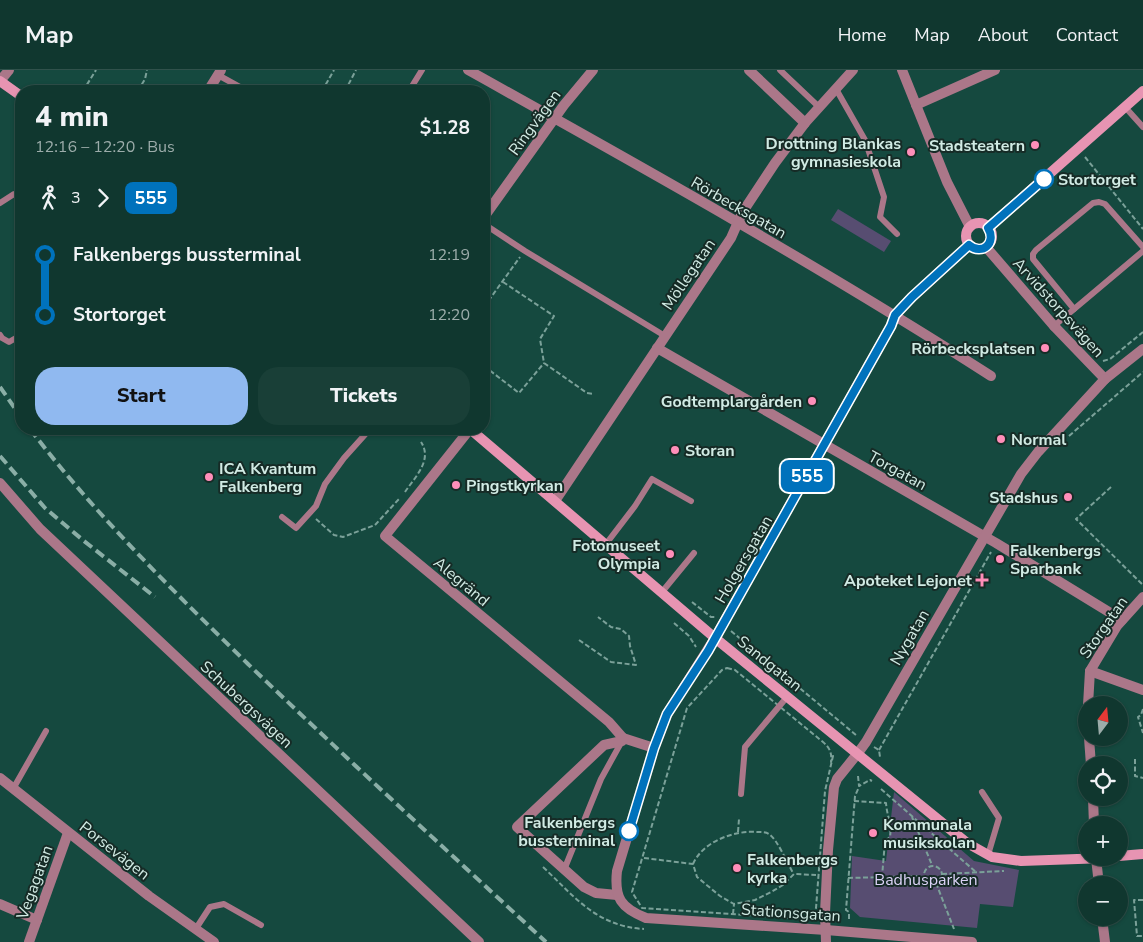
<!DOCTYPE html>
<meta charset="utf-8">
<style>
body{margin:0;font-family:"Nunito Sans",sans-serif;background:#193f37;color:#f1f3f6;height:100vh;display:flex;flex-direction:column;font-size:19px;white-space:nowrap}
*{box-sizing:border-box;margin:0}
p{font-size:16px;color:#9cacaa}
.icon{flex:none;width:28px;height:28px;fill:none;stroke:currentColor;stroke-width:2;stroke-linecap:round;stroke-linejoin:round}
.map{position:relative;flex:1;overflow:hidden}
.panel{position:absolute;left:15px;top:15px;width:475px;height:350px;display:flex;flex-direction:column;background:#10372f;border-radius:20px;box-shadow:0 1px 4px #0004,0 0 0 1px #30514b}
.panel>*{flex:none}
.badge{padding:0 10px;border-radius:8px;font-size:18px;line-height:32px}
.needle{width:32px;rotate:16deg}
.controls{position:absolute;left:1078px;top:626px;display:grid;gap:10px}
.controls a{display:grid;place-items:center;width:50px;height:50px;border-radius:50%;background:#10372f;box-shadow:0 1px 4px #0004,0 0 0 1px #30514b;font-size:25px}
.map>.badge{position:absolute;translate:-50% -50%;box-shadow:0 0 0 2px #fff}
.legs{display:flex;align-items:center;gap:8px;height:55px;padding:0 20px;font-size:16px}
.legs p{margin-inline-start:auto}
.overview{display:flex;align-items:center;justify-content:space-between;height:85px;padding:0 20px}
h1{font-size:28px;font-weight:800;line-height:38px}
.primary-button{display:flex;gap:10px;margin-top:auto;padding:10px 20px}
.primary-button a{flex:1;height:58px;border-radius:20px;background:#90b9f0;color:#111;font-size:20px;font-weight:800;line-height:58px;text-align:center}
.primary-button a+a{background:#193f37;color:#f1f3f6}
ul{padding:0 20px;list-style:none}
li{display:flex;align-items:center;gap:18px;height:60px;font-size:19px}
li i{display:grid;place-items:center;width:8px;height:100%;margin:0 6px;background:currentColor}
li i::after{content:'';width:12px;height:12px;margin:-6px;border:4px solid;border-radius:50%;background:#10372f}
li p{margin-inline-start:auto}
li:first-child i{background:linear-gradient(#0000 50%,currentColor 0)}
li:last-child i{background:linear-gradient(currentColor 50%,#0000 0)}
header{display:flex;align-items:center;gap:30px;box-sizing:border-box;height:70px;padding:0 25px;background:#10372f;border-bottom:1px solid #30514b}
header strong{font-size:24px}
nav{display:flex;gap:28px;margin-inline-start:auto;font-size:18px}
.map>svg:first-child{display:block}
.green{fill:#574d71}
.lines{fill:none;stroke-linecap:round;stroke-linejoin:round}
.path{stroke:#7ba199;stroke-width:2;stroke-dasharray:5 2.5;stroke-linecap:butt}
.service{stroke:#ab7789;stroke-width:6}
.minor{stroke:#ab7789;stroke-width:10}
.tertiary{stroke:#ab7789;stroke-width:10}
.secondary{stroke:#e794b2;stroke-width:10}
.rail{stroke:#8aaea6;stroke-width:4;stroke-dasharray:10 5;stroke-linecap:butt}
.line-1-casing{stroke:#fff;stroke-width:11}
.line-1{stroke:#0072bc;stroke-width:8}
.poi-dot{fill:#ff8eb9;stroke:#162b26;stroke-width:2}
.stop-1-dot{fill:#fff;stroke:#0072bc;stroke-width:2.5}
.labels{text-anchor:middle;stroke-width:4;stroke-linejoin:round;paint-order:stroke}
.street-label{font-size:16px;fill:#d1ebe4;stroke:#162b26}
.poi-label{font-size:16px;font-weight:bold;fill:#d1ebe4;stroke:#162b26;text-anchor:end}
.stop-label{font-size:16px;font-weight:bold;fill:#d1ebe4;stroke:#162b26;text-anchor:start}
.park-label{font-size:16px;fill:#dcd3f7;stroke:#162b26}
</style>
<header>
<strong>Map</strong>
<nav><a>Home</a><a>Map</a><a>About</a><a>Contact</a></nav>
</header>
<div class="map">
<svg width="1143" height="872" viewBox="0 0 1143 872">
<rect width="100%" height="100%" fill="#15493f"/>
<g class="green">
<polygon points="838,139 891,171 884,182 831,150"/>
<polygon points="894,722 974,791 1019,800 1013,837 980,834 977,858 860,847 850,838 852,786 886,791"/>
</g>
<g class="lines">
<g class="path">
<polyline points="83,21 96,0"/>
<polyline points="138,21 145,9 147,0"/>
<polyline points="322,21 334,0"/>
<polyline points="345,21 356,0"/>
<polyline points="1085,87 1143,159"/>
<polyline points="503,212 554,246 540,269 544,293 587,323 594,324"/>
<polyline points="484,237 520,187"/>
<polyline points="1103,291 1110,289 1143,262"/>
<polyline points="484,296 519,323 544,293"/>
<polyline points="1069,366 1143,302"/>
<polyline points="1111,417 1076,449 1143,515"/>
<path d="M405 422C415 407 433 390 421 372"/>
<polyline points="316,449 334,465 343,467 375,455 399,429"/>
<polyline points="692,532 711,547 715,547"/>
<polyline points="674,553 689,566 696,577"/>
<polyline points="731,561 856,665"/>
<polyline points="579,570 611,592 636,595 630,576 629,566 621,559 611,557 598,547"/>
<path d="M727 598 735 600 823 672C830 678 832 683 831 692L833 686 825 721 816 838 815 842 806 849 642 838 632 822 687 638 722 600Z"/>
<polyline points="1143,639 1141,645 1138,647 1143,663"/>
<polyline points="874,677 879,680 880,687"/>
<polyline points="879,680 991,482"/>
<polyline points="1135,689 1135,706 1143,708"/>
<polyline points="858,706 859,716 870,710 872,711"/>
<polyline points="881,719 977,803"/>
<path d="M854 731 886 733C887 747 892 753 890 767L885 771 882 807"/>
<polyline points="912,747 932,795"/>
<polyline points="738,762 739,749"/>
<polyline points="644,788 693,794 697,807 720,826 734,834 755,830 771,822 783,815 794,804 816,805"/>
<path d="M693 794C703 771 735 760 758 762 762 762 766 762 769 764 777 769 788 794 793 803"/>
<circle cx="933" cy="805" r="9"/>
<path d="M543 797C575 827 596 856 644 859"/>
<polyline points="942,804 1004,801"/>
<polyline points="848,808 923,806"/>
<polyline points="936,813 954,859"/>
<polyline points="1143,830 1134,830 1137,866 1143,866"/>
<polyline points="733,844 734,834"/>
<polyline points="849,849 849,842 846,840 855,726 859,717"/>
</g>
<g class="service">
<polyline points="780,0 819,37"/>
<polyline points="218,5 247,21"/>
<polyline points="836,19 865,70 884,127 880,147 897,164"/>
<polyline points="409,21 422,0"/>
<polyline points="1125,37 1143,57"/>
<polyline points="0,133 14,124 21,130"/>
<polyline points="484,154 525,181 665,266"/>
<polyline points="1074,239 1033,189 1033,184 1036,180 1093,133 1099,132 1105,134 1143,177"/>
<polyline points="1054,256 1143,181"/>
<polyline points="0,265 2,268 9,272 21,265"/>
<polyline points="321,361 322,359"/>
<polyline points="282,447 296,458 316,436 325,414 344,388 370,359"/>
<polyline points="606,474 635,436 652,409 691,431"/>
<polyline points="662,522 694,483"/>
<polyline points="13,719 46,661"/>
<polyline points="982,722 999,748 988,785"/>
<polyline points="741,724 745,677 787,627"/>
<polyline points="564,800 601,709 622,671"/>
<polyline points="195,860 210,837 224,834 261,855"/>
</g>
<g class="minor">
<path d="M468 0C644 98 821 197 991 306"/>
<polyline points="749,0 805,53"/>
<polyline points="0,11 9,0"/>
<polyline points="208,21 221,0"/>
<polyline points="916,35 995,0"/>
<polyline points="484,147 564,35 593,0"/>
<polyline points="1054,256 1105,309 1143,279"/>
<polyline points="657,278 996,473 1122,550"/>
<polyline points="470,359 385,466 609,652 623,668"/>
<polyline points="0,413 40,459 479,872"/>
<polyline points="555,431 731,168 742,143 775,93 805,53 853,0"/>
<polyline points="1090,601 1143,620"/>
<polyline points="1088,635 1090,601 1117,556 1143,527"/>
<polyline points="1089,668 1091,695"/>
<polyline points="858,683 866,672 1021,404 1038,382 1105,309"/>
<polyline points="0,708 149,826 214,872"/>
<polyline points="1093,728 1094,755"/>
<polyline points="1096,788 1099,815"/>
<polyline points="617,825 596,823 584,817 517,757 604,675 622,671 623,668 654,678"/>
<polyline points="0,834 37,850"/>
<polyline points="1102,848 1105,872"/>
<polyline points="826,860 972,872"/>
<polyline points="29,872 68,763"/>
</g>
<g class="tertiary">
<polyline points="902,0 947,112 970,157"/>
<polyline points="986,177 1054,256"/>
<path d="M715 568 667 644 654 678 617 801C614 828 621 838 646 848L826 860"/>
<polyline points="826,872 825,843 828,780 834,717 837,709 858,683"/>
</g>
<g class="secondary">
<polyline points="0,11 21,26"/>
<circle cx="979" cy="166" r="13"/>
<polyline points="988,158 1143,21"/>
<polyline points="470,359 715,568 967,773 992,787 1021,791 1106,788"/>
<polyline points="715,568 891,256 895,245 912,227 969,175"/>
<polyline points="1119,786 1143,784"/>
</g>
<g class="rail">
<polyline points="0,317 21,347"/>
<path d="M30 359C95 444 171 519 248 594 346 688 446 780 546 872"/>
<polyline points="0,386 45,438 84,471 155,527"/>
</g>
</g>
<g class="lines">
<defs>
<path id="line-1" d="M629 761 654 678 667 644 708 581 891 256 895 245 912 227 969 175C982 186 997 173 988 158L1044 109"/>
</defs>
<use href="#line-1" class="line-1-casing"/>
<use href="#line-1" class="line-1"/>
</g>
<g class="poi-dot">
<circle cx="1035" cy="75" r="5"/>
<circle cx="911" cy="82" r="5"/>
<circle cx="1045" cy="278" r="5"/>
<circle cx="812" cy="331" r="5"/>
<circle cx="1001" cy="369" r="5"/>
<circle cx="675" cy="380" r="5"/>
<circle cx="209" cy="407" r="5"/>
<circle cx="456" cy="415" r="5"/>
<circle cx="1068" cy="427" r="5"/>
<circle cx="670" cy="484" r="5"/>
<circle cx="1000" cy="489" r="5"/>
<path d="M979.5 502.5h5v5h5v5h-5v5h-5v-5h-5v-5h5z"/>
<circle cx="873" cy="763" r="5"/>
<circle cx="737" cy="798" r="5"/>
</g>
<g class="stop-1-dot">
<circle cx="1044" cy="109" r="9"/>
<circle cx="629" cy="761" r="9"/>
</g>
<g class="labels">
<g class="street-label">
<text transform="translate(534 52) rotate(-54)" y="6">Ringvägen</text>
<text transform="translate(739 137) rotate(30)" y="6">Rörbecksgatan</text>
<text transform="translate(688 204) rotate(-56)" y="6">Möllegatan</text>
<text transform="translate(1059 237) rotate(48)" y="6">Arvidstorpsvägen</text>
<text transform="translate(898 400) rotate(29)" y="6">Torgatan</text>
<text transform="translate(743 489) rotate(-60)" y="6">Holgersgatan</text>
<text transform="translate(462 511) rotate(40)" y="6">Alegränd</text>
<text transform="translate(1103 557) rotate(-55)" y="6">Storgatan</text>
<text transform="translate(909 567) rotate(-60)" y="6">Nygatan</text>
<text transform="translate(770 593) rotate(39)" y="6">Sandgatan</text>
<text transform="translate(247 634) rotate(43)" y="6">Schubergsvägen</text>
<text transform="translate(115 780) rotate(38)" y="6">Porsevägen</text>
<text transform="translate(34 812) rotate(-70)" y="6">Vegagatan</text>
<text transform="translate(791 842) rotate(4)" y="6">Stationsgatan</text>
</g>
<g class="poi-label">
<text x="901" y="79">Drottning Blankas<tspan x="901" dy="18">gymnasieskola</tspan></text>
<text x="1025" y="81">Stadsteatern</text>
<text x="1035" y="284">Rörbecksplatsen</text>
<text x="802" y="337">Godtemplargården</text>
<text x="1011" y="375" text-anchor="start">Normal</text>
<text x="685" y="386" text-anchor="start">Storan</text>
<text x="219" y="404" text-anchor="start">ICA Kvantum<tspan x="219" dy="18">Falkenberg</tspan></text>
<text x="466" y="421" text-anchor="start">Pingstkyrkan</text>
<text x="1058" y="433">Stadshus</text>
<text x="660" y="481">Fotomuseet<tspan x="660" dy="18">Olympia</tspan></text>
<text x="1010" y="486" text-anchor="start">Falkenbergs<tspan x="1010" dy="18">Sparbank</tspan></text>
<text x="972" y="516">Apoteket Lejonet</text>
<text x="883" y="760" text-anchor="start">Kommunala<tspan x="883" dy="18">musikskolan</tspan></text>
<text x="747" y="795" text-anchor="start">Falkenbergs<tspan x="747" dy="18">kyrka</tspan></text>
</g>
<g class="stop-label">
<text x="1058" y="115">Stortorget</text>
<text x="615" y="758" text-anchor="end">Falkenbergs<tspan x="615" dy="18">bussterminal</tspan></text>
</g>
<g class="park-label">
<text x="926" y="815">Badhusparken</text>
</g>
</g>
</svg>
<div class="controls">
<a><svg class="needle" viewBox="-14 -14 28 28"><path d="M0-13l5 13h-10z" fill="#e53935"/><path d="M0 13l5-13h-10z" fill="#9cacaa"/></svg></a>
<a><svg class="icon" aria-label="locate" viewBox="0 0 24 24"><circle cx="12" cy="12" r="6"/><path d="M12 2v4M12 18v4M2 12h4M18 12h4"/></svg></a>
<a>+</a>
<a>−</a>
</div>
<b class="badge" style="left:807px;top:406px;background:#0072bc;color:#fff">555</b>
<section class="panel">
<div class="overview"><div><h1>4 min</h1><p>12:16 – 12:20 · Bus</p></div><b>$1.28</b></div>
<div class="legs"><svg class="icon" aria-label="walk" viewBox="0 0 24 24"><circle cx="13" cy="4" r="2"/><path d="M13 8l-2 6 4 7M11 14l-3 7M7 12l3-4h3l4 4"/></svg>3<svg class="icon" aria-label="forward" viewBox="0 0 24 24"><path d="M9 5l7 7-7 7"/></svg><b class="badge" style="background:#0072bc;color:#fff">555</b></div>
<ul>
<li><i style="color:#0072bc"></i><b>Falkenbergs bussterminal</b><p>12:19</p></li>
<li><i style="color:#0072bc"></i><b>Stortorget</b><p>12:20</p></li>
</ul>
<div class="primary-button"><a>Start</a><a>Tickets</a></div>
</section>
</div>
